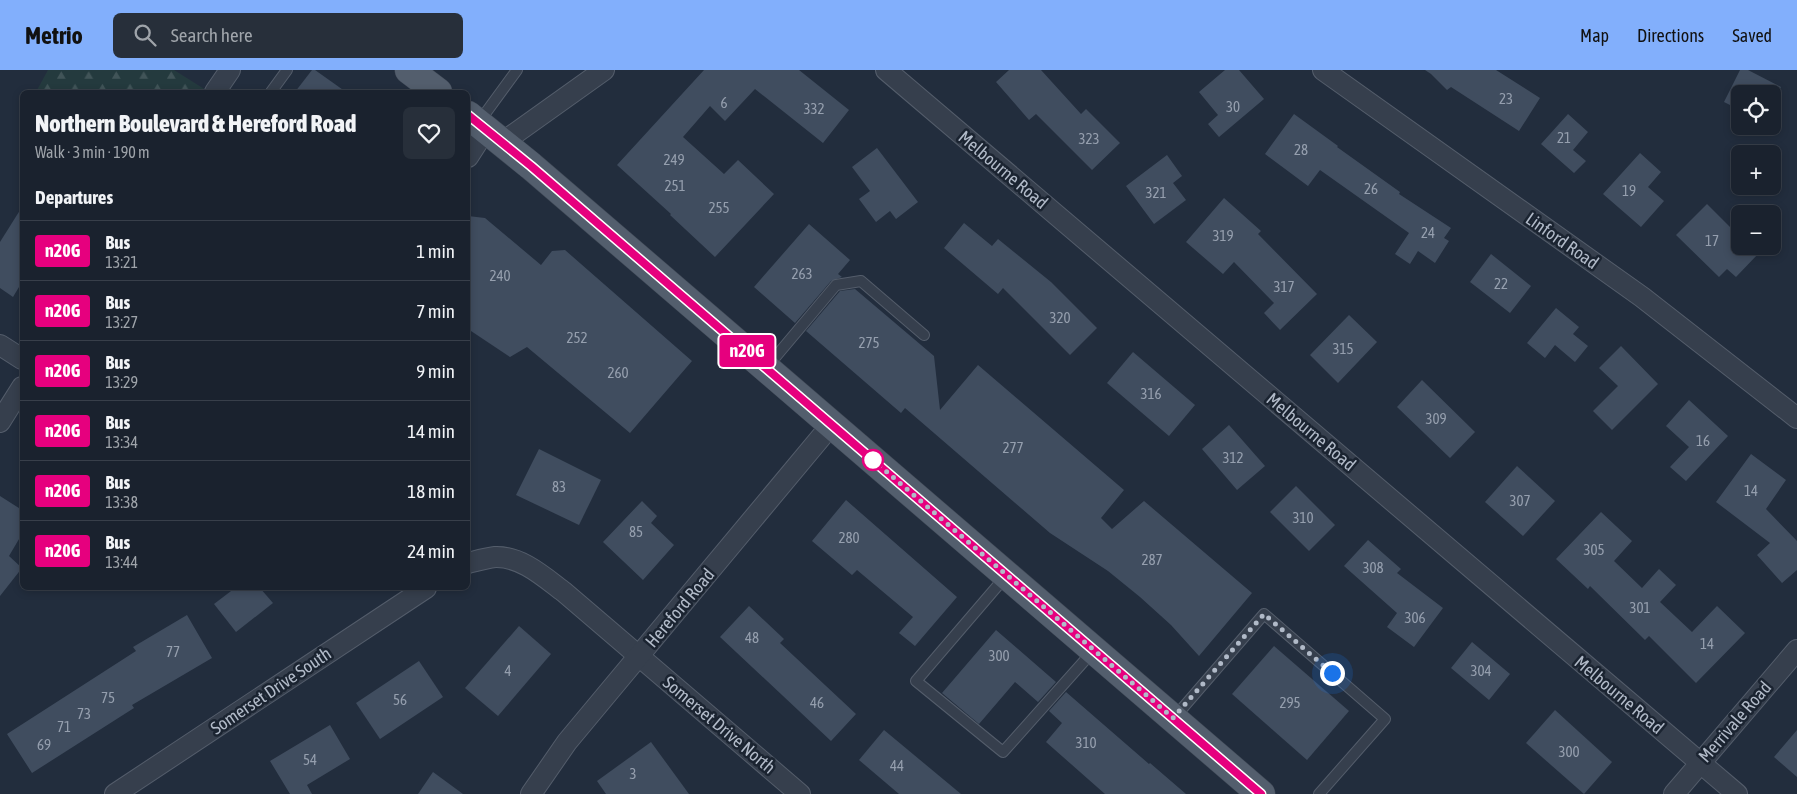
<!DOCTYPE html>
<meta charset="utf-8">
<style>
body{margin:0;font-family:"Asap Condensed",sans-serif;background:#272f3a;color:#f1f3f6;height:100vh;display:flex;flex-direction:column;font-size:19px;white-space:nowrap}
*{box-sizing:border-box;margin:0}
p{font-size:16px;color:#9fa4aa}
.icon{flex:none;width:28px;height:28px;fill:none;stroke:currentColor;stroke-width:2;stroke-linecap:round;stroke-linejoin:round}
.map{position:relative;flex:1;overflow:hidden}
.panel{position:absolute;left:20px;top:20px;width:450px;height:500px;display:flex;flex-direction:column;background:#1a222e;border-radius:8px;box-shadow:0 2px 8px #0003,0 0 0 1px #383f4a}
.panel>*{flex:none}
.badge{padding:0 10px;border-radius:4px;font-size:18px;line-height:32px}
.tools{position:absolute;left:1731px;top:15px;display:grid;gap:10px}
.tools a{display:grid;place-items:center;width:50px;height:50px;border-radius:8px;background:#1a222e;box-shadow:0 2px 8px #0003,0 0 0 1px #383f4a;font-size:25px}
.you{position:absolute;width:25px;height:25px;margin:-12px;border:4px solid #fff;border-radius:50%;background:#1a73e8;box-shadow:0 0 0 8px #1a73e833}
.map>.badge{position:absolute;translate:-50% -50%;box-shadow:0 0 0 2px #fff}
h2{padding:0 15px;font-size:19px;line-height:45px}
.round{display:grid;place-items:center;flex:none;width:52px;height:52px;border-radius:8px;background:#272f3a}
.overview{display:flex;align-items:center;justify-content:space-between;height:85px;padding:0 15px}
h1{font-size:24px;font-weight:800;line-height:38px}
ul{padding:0;list-style:none}
li{display:flex;align-items:center;gap:15px;height:60px;padding:0 15px;border-top:1px solid #383f4a}
li div{flex:1}
li b{display:block;font-size:19px}
li em{font-style:normal}
li .badge{min-width:55px;font-weight:700;text-align:center}
header{display:flex;align-items:center;gap:30px;box-sizing:border-box;height:70px;padding:0 25px;background:#82affc;color:#111}
header strong{font-size:24px}
nav{display:flex;gap:28px;margin-inline-start:auto;font-size:18px}
.search{width:350px;height:45px;background:#272f3a;display:flex;align-items:center;gap:12px;box-sizing:border-box;padding:0 18px;border-radius:8px;color:#9fa4aa;font-size:19px}
.map>svg:first-child{display:block}
.forest{fill:url(#forest-firs)}
.building{fill:#404d5f}
.lines{fill:none;stroke-linecap:round;stroke-linejoin:round}
.lane-casing{stroke:#545d6b;stroke-width:12}
.street-casing{stroke:#545d6b;stroke-width:22}
.primary-casing{stroke:#3f4856;stroke-width:29}
.lane{stroke:#363f4d;stroke-width:10}
.street{stroke:#363f4d;stroke-width:20}
.primary{stroke:#535e6d;stroke-width:28}
.line-casing{stroke:#fff;stroke-width:11}
.line{stroke:#e6007e;stroke-width:8}
.walk{stroke:#b1bac8;stroke-width:5;stroke-dasharray:0 9}
.stop-dot{fill:#fff;stroke:#e6007e;stroke-width:2.5}
.labels{text-anchor:middle;stroke-width:5;stroke-linejoin:round;paint-order:stroke}
.number-label{font-size:15px;fill:#959fae}
.street-label{font-size:18px;fill:#b1bac8;stroke:#1b2431}
</style>
<header>
<strong>Metrio</strong>
<div class="search"><svg class="icon" aria-label="search" viewBox="0 0 24 24"><circle cx="10" cy="10" r="6"/><path d="M15 15l6 6"/></svg>Search here</div>
<nav><a>Map</a><a>Directions</a><a>Saved</a></nav>
</header>
<div class="map">
<svg width="1797" height="724" viewBox="0 0 1797 724">
<defs>
<pattern id="forest-firs" width="22" height="20" patternUnits="userSpaceOnUse" patternTransform="scale(1.25)"><rect width="22" height="20" fill="#243a3e"/><path d="M5 1l3.5 6h-7zM16 11l3.5 6h-7z" fill="#415458"/></pattern>
</defs>
<rect width="100%" height="100%" fill="#222d3d"/>
<polygon class="forest" points="48,0 174,0 209,22 36,22"/>
<g class="building">
<polygon points="312,0 315,0 346,22 295,22"/>
<polygon points="704,0 799,0 849,40 823,73 755,19 725,51 710,36 683,67 724,104 738,90 774,124 715,187 670,145 671,144 617,95"/>
<polygon points="1009,0 1041,0 1081,44 1086,39 1120,73 1092,100 1036,44 1029,50 996,12"/>
<polygon points="1225,0 1239,0 1264,29 1219,67 1208,54 1218,45 1199,22"/>
<polygon points="1425,0 1496,0 1540,28 1519,61 1451,17 1447,20 1431,4"/>
<polygon points="1740,0 1748,0 1781,17 1772,33 1772,24 1740,24 1740,40 1724,32"/>
<polygon points="1294,44 1338,76 1337,77 1400,122 1399,124 1451,158 1444,168 1449,171 1435,193 1418,181 1410,194 1395,184 1409,163 1320,100 1308,116 1265,84"/>
<polygon points="1568,44 1588,62 1573,80 1586,91 1574,103 1541,74"/>
<polygon points="877,78 918,132 896,149 890,141 876,152 859,129 870,121 852,97"/>
<polygon points="1640,83 1661,102 1648,117 1664,131 1641,157 1603,124"/>
<polygon points="1167,85 1182,106 1173,113 1186,130 1154,154 1126,116"/>
<polygon points="1224,128 1261,161 1258,164 1317,224 1280,260 1264,243 1274,233 1234,192 1223,204 1186,172"/>
<polygon points="1707,134 1740,167 1740,176 1750,176 1758,184 1736,207 1727,199 1719,207 1676,165"/>
<polygon points="22,137 22,212 13,227 0,218 0,172"/>
<polygon points="468,146 485,148 541,195 552,181 565,180 692,291 630,363 527,277 510,287 468,259"/>
<polygon points="964,153 992,176 998,169 1051,212 1097,258 1070,285 1003,218 998,224 944,178"/>
<polygon points="809,154 850,190 838,204 842,207 831,211 795,253 754,217"/>
<polygon points="1491,184 1531,216 1510,243 1470,212"/>
<polygon points="855,219 934,286 940,340 978,295 1124,420 1101,448 1112,459 1144,431 1252,523 1199,586 1171,555 1140,527 1108,501 1050,463 905,338 901,343 806,261 840,221"/>
<polygon points="1556,238 1579,257 1573,264 1588,276 1575,292 1555,275 1545,288 1527,273"/>
<polygon points="1349,245 1377,272 1338,313 1310,285"/>
<polygon points="1621,276 1658,314 1612,360 1593,341 1618,316 1599,298"/>
<polygon points="1133,282 1195,335 1169,366 1107,313"/>
<polygon points="1422,310 1475,362 1450,388 1397,337"/>
<polygon points="1689,330 1728,366 1686,411 1670,397 1689,377 1666,356"/>
<polygon points="1229,355 1265,396 1237,420 1202,379"/>
<polygon points="539,379 601,410 579,455 516,425"/>
<polygon points="1751,384 1786,410 1766,439 1797,471 1797,500 1782,513 1757,485 1770,473 1716,432"/>
<polygon points="1517,396 1555,431 1523,466 1485,432"/>
<polygon points="1296,416 1335,455 1309,481 1270,442"/>
<polygon points="0,426 22,440 22,464 9,486 22,498 0,526"/>
<polygon points="846,430 957,527 915,576 899,563 913,547 857,500 852,505 812,471"/>
<polygon points="642,431 657,446 651,453 674,475 643,510 603,472"/>
<polygon points="1601,442 1632,471 1614,491 1642,518 1659,499 1676,515 1660,532 1692,562 1717,536 1745,563 1696,613 1649,566 1645,570 1590,516 1588,519 1556,489"/>
<polygon points="1368,470 1401,499 1397,503 1443,538 1414,577 1387,557 1397,543 1344,496"/>
<polygon points="235,518 260,518 273,533 236,562 214,534"/>
<polygon points="749,536 784,569 780,573 856,644 831,671 720,567"/>
<polygon points="187,545 212,588 132,635 134,638 32,703 7,664 136,581 133,577"/>
<polygon points="519,556 551,584 498,646 465,618"/>
<polygon points="996,560 1056,612 1038,632 1015,612 979,654 942,623"/>
<polygon points="1472,572 1510,604 1489,630 1451,598"/>
<polygon points="1274,576 1349,641 1307,690 1232,624"/>
<polygon points="419,591 443,627 380,669 356,633"/>
<polygon points="1066,622 1149,694 1150,693 1186,724 1105,724 1046,672 1062,653 1049,641"/>
<polygon points="1555,640 1612,692 1584,724 1526,673"/>
<polygon points="330,655 350,689 307,715 312,724 290,724 270,691"/>
<polygon points="884,660 961,724 899,724 859,690"/>
<polygon points="1797,660 1797,707 1774,687"/>
<polygon points="651,672 689,724 606,724 597,711"/>
<polygon points="433,702 463,724 418,724"/>
</g>
<g class="lines">
<defs>
<g id="lane">
<polyline points="271,22 287,0"/>
<polyline points="479,52 517,0"/>
<polyline points="767,297 836,215 861,211 924,265"/>
<polyline points="1006,506 916,611 1003,682 1094,580"/>
<polyline points="1174,648 1264,544 1385,649 1319,724"/>
</g>
<g id="street">
<polyline points="886,0 1737,724"/>
<polyline points="1323,0 1642,227 1797,348"/>
<polyline points="215,22 230,0"/>
<polyline points="503,72 604,0"/>
<polyline points="468,87 486,59"/>
<polyline points="0,275 22,289"/>
<polyline points="0,352 22,317"/>
<path d="M468 493C476 491 486 488 495 487 521 486 544 507 564 522L800 724"/>
<polyline points="115,724 426,518"/>
<polyline points="531,724 567,672 832,354"/>
<polyline points="1674,724 1797,580"/>
</g>
<g id="primary">
<polyline points="409,0 438,22"/>
<polyline points="468,45 531,96 1261,724"/>
</g>
</defs>
<use href="#lane" class="lane-casing"/>
<use href="#street" class="street-casing"/>
<use href="#primary" class="primary-casing"/>
<use href="#lane" class="lane"/>
<use href="#street" class="street"/>
<use href="#primary" class="primary"/>
</g>
<g class="lines">
<defs>
<polyline id="line" points="468,45 531,96 1261,724"/>
</defs>
<use href="#line" class="line-casing"/>
<use href="#line" class="line"/>
<polyline class="walk" points="873,390 1173,648 1264,544 1332,603"/>
</g>
<circle class="stop-dot" cx="873" cy="390" r="10"/>
<g class="labels">
<g class="number-label">
<text x="1506" y="34">23</text>
<text x="724" y="38">6</text>
<text x="1233" y="42">30</text>
<text x="814" y="44">332</text>
<text x="1564" y="73">21</text>
<text x="1089" y="74">323</text>
<text x="1301" y="85">28</text>
<text x="674" y="95">249</text>
<text x="675" y="121">251</text>
<text x="1371" y="124">26</text>
<text x="1629" y="126">19</text>
<text x="1156" y="128">321</text>
<text x="719" y="143">255</text>
<text x="1428" y="168">24</text>
<text x="1223" y="171">319</text>
<text x="1712" y="176">17</text>
<text x="802" y="209">263</text>
<text x="500" y="211">240</text>
<text x="1501" y="219">22</text>
<text x="1284" y="222">317</text>
<text x="1060" y="253">320</text>
<text x="577" y="273">252</text>
<text x="869" y="278">275</text>
<text x="1343" y="284">315</text>
<text x="618" y="308">260</text>
<text x="1151" y="329">316</text>
<text x="1436" y="354">309</text>
<text x="1703" y="376">16</text>
<text x="1013" y="383">277</text>
<text x="1233" y="393">312</text>
<text x="559" y="422">83</text>
<text x="1751" y="426">14</text>
<text x="1520" y="436">307</text>
<text x="1303" y="453">310</text>
<text x="636" y="467">85</text>
<text x="849" y="473">280</text>
<text x="1594" y="485">305</text>
<text x="1152" y="495">287</text>
<text x="1373" y="503">308</text>
<text x="1640" y="543">301</text>
<text x="1415" y="553">306</text>
<text x="752" y="573">48</text>
<text x="1707" y="579">14</text>
<text x="173" y="587">77</text>
<text x="999" y="591">300</text>
<text x="508" y="606">4</text>
<text x="1481" y="606">304</text>
<text x="108" y="633">75</text>
<text x="400" y="635">56</text>
<text x="817" y="638">46</text>
<text x="1290" y="638">295</text>
<text x="84" y="649">73</text>
<text x="64" y="662">71</text>
<text x="1086" y="678">310</text>
<text x="44" y="680">69</text>
<text x="1569" y="687">300</text>
<text x="310" y="695">54</text>
<text x="897" y="701">44</text>
<text x="633" y="709">3</text>
</g>
<g class="street-label">
<text transform="translate(1003 100) rotate(40)" y="6">Melbourne Road</text>
<text transform="translate(1562 171) rotate(35)" y="6">Linford Road</text>
<text transform="translate(1311 362) rotate(40)" y="6">Melbourne Road</text>
<text transform="translate(680 538) rotate(-50)" y="6">Hereford Road</text>
<text transform="translate(271 621) rotate(-34)" y="6">Somerset Drive South</text>
<text transform="translate(1619 625) rotate(40)" y="6">Melbourne Road</text>
<text transform="translate(1735 652) rotate(-49)" y="6">Merrivale Road</text>
<text transform="translate(719 655) rotate(40)" y="6">Somerset Drive North</text>
</g>
</g>
</svg>
<div class="tools">
<a><svg class="icon" aria-label="locate" viewBox="0 0 24 24"><circle cx="12" cy="12" r="6"/><path d="M12 2v4M12 18v4M2 12h4M18 12h4"/></svg></a>
<a>+</a>
<a>−</a>
</div>
<div class="you" style="left:1332px;top:603px"></div>
<b class="badge" style="left:747px;top:281px;background:#e6007e;color:#fff">n20G</b>
<section class="panel">
<div class="overview"><div><h1>Northern Boulevard &amp; Hereford Road</h1><p>Walk · 3 min · 190 m</p></div><a class="round"><svg class="icon" aria-label="heart" viewBox="0 0 24 24"><path d="M12 20l-8-8c-3-5 5-10 8-4 3-6 11-1 8 4z"/></svg></a></div>
<h2>Departures</h2>
<ul>
<li><span class="badge" style="background:#e6007e;color:#fff">n20G</span><div><b>Bus</b><p>13:21</p></div><em>1 min</em></li>
<li><span class="badge" style="background:#e6007e;color:#fff">n20G</span><div><b>Bus</b><p>13:27</p></div><em>7 min</em></li>
<li><span class="badge" style="background:#e6007e;color:#fff">n20G</span><div><b>Bus</b><p>13:29</p></div><em>9 min</em></li>
<li><span class="badge" style="background:#e6007e;color:#fff">n20G</span><div><b>Bus</b><p>13:34</p></div><em>14 min</em></li>
<li><span class="badge" style="background:#e6007e;color:#fff">n20G</span><div><b>Bus</b><p>13:38</p></div><em>18 min</em></li>
<li><span class="badge" style="background:#e6007e;color:#fff">n20G</span><div><b>Bus</b><p>13:44</p></div><em>24 min</em></li>
</ul>
</section>
</div>
